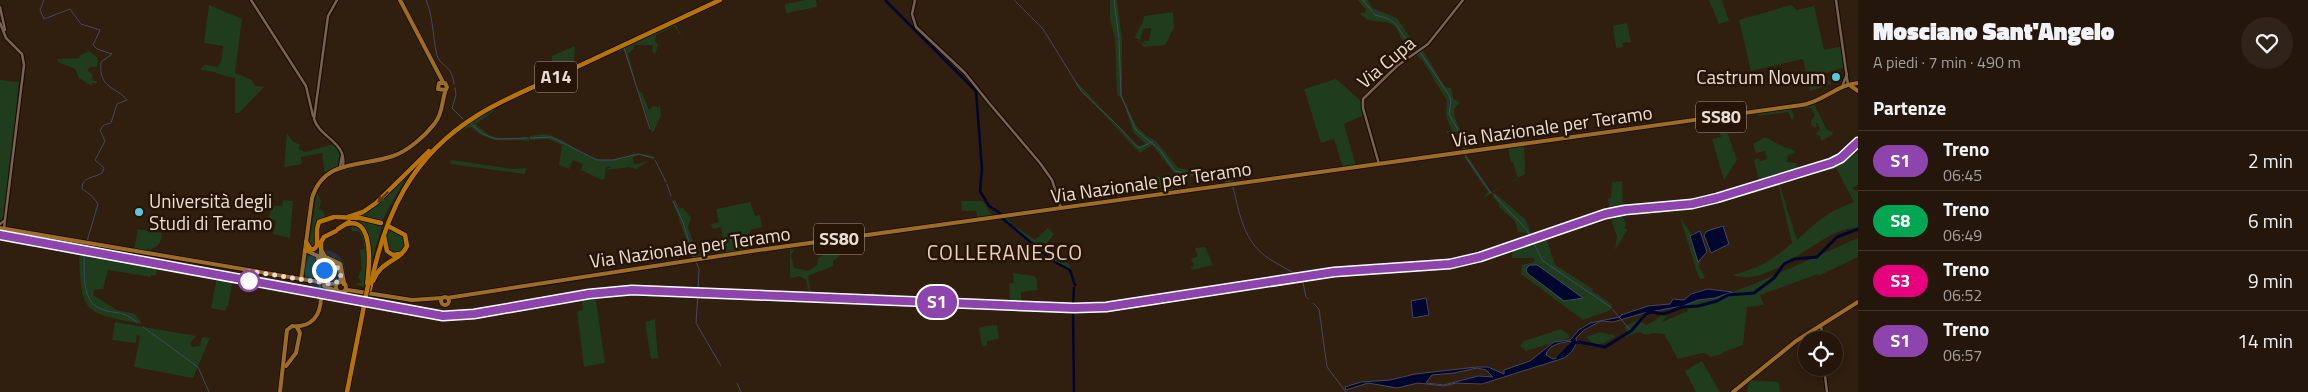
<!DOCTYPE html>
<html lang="it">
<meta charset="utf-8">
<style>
body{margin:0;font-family:"Titillium Web",sans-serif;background:#302319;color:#f1f3f6;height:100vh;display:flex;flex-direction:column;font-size:19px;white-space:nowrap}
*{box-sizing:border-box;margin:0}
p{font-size:16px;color:#a39f9d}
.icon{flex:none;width:28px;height:28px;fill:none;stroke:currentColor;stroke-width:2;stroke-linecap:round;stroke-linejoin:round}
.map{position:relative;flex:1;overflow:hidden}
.panel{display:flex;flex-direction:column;background:#24160b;width:450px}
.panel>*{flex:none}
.badge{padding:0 10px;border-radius:16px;font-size:18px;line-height:32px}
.fabs{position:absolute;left:1798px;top:331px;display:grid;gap:10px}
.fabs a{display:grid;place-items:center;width:45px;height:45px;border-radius:50%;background:#24160b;box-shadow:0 2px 8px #0003,0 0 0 1px #41352c;font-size:25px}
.you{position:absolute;width:25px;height:25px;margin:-12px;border:4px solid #fff;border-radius:50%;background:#1a73e8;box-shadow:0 0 0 8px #1a73e833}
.map>.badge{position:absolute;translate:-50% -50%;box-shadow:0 0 0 2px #fff}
h2{padding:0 15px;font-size:19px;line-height:45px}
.round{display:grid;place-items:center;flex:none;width:52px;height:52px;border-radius:26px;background:#302319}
.headline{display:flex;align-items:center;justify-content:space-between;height:85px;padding:0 15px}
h1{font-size:24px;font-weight:800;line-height:38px}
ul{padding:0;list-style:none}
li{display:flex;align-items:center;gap:15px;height:60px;padding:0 15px;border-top:1px solid #41352c}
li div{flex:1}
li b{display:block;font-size:19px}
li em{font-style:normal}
li .badge{min-width:55px;font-weight:700;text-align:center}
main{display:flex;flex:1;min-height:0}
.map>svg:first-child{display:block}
.green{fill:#1f3c1c;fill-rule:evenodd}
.water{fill:#00072f;stroke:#464760;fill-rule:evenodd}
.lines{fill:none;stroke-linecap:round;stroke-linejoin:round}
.stream{stroke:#464760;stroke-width:1}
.canal{stroke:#00072f;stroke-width:2.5}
.river{stroke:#00072f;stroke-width:3}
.major-tunnel{stroke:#4c3b2d;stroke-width:4;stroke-dasharray:4 2;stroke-linecap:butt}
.minor-casing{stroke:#170800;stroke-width:4.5}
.major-casing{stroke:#170800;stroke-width:5.5}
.highway-casing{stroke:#170800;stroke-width:6}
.minor{stroke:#786352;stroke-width:2.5}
.major{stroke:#9d6d26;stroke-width:4}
.highway{stroke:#b57308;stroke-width:4.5}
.rail{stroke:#ccbeb4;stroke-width:1;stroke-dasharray:2.5 5;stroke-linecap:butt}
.highway-bridge-casing{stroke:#170800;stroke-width:6;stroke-linecap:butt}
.highway-bridge{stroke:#b57308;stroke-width:4.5}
.oneway{fill:#583607}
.line-casing{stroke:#fff;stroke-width:11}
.line{stroke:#8e44ad;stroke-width:8}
.walk{stroke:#eaddd4;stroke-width:5;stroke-dasharray:0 9}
.poi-dot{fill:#56c9e0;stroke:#261506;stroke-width:2}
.stop-dot{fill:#fff;stroke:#8e44ad;stroke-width:2.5}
.labels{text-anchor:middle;stroke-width:5;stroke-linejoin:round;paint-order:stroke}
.shield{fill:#261506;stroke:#afa196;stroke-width:1}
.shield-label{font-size:18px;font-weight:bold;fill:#eaddd4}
.street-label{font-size:19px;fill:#eaddd4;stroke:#261506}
.poi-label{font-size:19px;fill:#eaddd4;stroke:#261506;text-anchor:end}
.quarter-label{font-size:21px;letter-spacing:1px;fill:#e8d0bc;stroke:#261506}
</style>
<main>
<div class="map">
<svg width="1858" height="392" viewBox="0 0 1858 392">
<rect width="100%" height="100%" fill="#301e0f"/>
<g class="green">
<polygon points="805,0 816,0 817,7 786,13 785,4"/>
<polygon points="1110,0 1117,0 1122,39 1122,95 1136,126 1147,136 1157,142 1178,168 1230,178 1237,183 1225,185 1225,181 1192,176 1189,178 1179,176 1167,178 1169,187 1173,186 1171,191 1165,191 1164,186 1160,187 1157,177 1175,174 1152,145 1140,153 1077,86 1075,80 1135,144 1141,146 1146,144 1134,133 1126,111 1127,109 1122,98 1117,95 1115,39 1110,19"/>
<path d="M1358 0H1368L1372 8 1397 18 1409 36 1421 48 1415 52C1411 47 1404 43 1401 38 1398 33 1398 28 1393 25 1382 18 1370 26 1360 13H1365L1366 10Z"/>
<polygon points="1709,0 1722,0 1729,21 1719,24"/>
<path d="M209 5 242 19 235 73 252 80 255 86 264 87 239 113H235V78C223 77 214 70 201 70L202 67 206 65 218 67 222 58 223 46 204 43Z"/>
<polygon points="1791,5 1797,10 1814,6 1824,50 1842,46 1845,67 1810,78 1811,84 1830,81 1831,84 1810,91 1803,59 1751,71 1739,20"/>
<path d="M1173 12 1174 27 1165 45 1144 47 1141 43 1132 39C1142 42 1147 46 1157 46L1148 45 1143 41H1149L1151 28 1143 29 1140 40 1135 38C1137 29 1143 26 1144 16Z"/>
<polygon points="675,23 682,37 674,26 656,35 655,41 658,45 655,54 652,51 653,45 634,45 634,48 628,54 638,90 642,93 649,110 653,106 658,107 660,104 661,115 654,131 652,132 624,50 612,53"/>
<polygon points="1627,23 1631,42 1622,43 1623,47 1616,48 1613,26"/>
<polygon points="575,46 574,60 576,63 543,79 543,75 552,70 552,56"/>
<path d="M1423 50 1445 87 1451 88 1453 98 1460 103 1454 109V115L1467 147 1470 149 1463 150 1462 143 1457 139V132L1447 133 1446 130 1450 132 1452 130C1445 115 1446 117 1447 101L1423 61 1416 55Z"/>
<polygon points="89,51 98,58 97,67 91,67 87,70 92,74 93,81 97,81 96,84 92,82 92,86 79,78 75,69 58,62 57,59 80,58 79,56"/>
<polygon points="1336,79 1360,100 1364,115 1344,124 1356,166 1343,168 1334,139 1321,143 1304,89"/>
<polygon points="0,80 19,82 8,193 3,221 0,220"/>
<polygon points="1814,104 1827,130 1833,132 1832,135 1821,141 1820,136 1815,134 1820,130 1818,124 1815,122 1817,126 1815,128 1811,125 1811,121 1815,115 1811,108 1791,109 1794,117 1792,120 1788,112 1758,116 1757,112"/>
<path d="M491 110 494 111 476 124C494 142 504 139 529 137V141C504 138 491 146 471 127L464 129 463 128Z"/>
<polygon points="1726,129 1737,160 1724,180 1712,139 1721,137 1719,131"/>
<polygon points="287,133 292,141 300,145 298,149 305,152 334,144 334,146 339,149 342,155 339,165 325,175 322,153 301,157 302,164 284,167"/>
<path d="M545 134C565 138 580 155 598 159 618 164 633 147 655 157L652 160 651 157 639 155 633 157 634 164 627 166 649 161 636 169 629 167 606 170 611 167 609 166 605 169V178L602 180 581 170 583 164 573 160 569 169 559 165 562 145 548 139 530 140V136Z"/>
<polygon points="1765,137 1784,147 1794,150 1796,153 1788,155 1787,162 1796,163 1798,171 1780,175 1779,178 1760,184 1754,160 1759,158 1760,161 1767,159 1765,151 1756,153 1753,144"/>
<polygon points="1524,145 1525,174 1483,198 1488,192 1464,157 1468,157 1491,192 1518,179 1513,162 1511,163 1508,148"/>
<path d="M1858 152V185L1852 188 1858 192V228C1854 229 1851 228 1847 229 1812 238 1770 288 1732 275 1755 270 1775 259 1792 243L1778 184 1746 191 1829 166 1841 159 1843 163ZM1836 168 1854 202 1833 211 1818 221 1797 240 1780 186 1782 182Z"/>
<polygon points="451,160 513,169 526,168 525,174 450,164"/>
<polygon points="408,174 381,222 355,216 362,213"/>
<polygon points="1622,181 1623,209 1610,211 1608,198 1611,198 1612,182"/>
<polygon points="317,193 321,201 319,209 323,211 325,216 319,220 316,244 311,247 309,244"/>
<polygon points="1495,193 1526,220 1531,234 1518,232 1515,221 1499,207 1499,204 1493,197"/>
<polygon points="675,199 679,208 683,208 691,218 688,227 697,254 717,255 693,259 673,202"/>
<polygon points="283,200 293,201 290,238 273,234 276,221 269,219 271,206 282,206"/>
<polygon points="961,201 983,201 992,216 978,219 976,211 962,211"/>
<polygon points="750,202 755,216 760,215 762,227 750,230 752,249 719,255 715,239 723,237 721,227 713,229 711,224 719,222 716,209"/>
<polygon points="1622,216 1626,223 1625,229 1628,229 1615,250 1617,236 1611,220"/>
<path d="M1006 217 1013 225 1035 240 1048 228 1054 234 1048 242C1050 258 1058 257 1069 264L1076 284 1071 270 1052 260 1003 220 1002 218Z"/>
<polygon points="1680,217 1690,232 1698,262 1701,259 1699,267 1705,277 1703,279 1700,279 1697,273"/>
<polygon points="357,220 382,225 372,260 367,237 355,222"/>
<path d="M352 225H358C372 244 367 266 366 288L355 284 362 282 358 277 362 268 360 250 364 249 363 240 359 231H352Z"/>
<polygon points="388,227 405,237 405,248 398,253 390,252 384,239"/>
<path d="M138 229 162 233C161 251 149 250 134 250Z"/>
<path d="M10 237 79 250 80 254 157 268 156 275H151V277L108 270 103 289 94 290 93 295 117 310 135 314 142 324C84 313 81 314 79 254L10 243Z"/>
<path d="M1858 238V257L1818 276V274L1760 295 1764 305 1747 307 1743 345 1723 352V354L1710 357 1707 354 1702 353 1678 359 1664 334 1653 333 1646 335 1640 332 1619 339 1636 329 1627 331 1624 327 1641 318 1640 320 1646 325C1658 321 1663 311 1673 308L1662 322 1688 311 1685 305 1698 300 1715 298 1754 284Z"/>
<polygon points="1536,239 1541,242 1547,240 1555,265 1593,289 1592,291 1612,304 1611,310 1583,320 1521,274 1522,265 1534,262 1534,258 1512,258 1513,246"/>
<polygon points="841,245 852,246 853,250 858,251 859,256 853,252 841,254 833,261 833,266 808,276 811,293 870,295 873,292 876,296 902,297 903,300 730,293 737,290 809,292 806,280 799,276 792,278 790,276 790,249 795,250 791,255 794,268 808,271 817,265 818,259 834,246"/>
<polygon points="1205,247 1213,265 1193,270 1190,267 1194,266 1191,259 1198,256 1195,248"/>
<polygon points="310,253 316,255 318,281 308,279 304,273 307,256"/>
<polygon points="1013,273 1034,276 1037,280 1037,290 1021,292 1021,301 1010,301 1009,283 1014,283"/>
<polygon points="217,277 233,280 228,305 225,311 211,308"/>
<polygon points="595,294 605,363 584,367 577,311 583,310 581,296"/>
<polygon points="655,319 658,358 651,359 645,322"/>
<polygon points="115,322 196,336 190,343 192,347 200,346 202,337 210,338 193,378 134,367 140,336 137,335 136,343 112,340"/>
<polygon points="997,325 999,339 987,341 987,346 982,347 979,327"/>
<polygon points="1561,329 1569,335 1569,338 1526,351 1520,346 1524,341"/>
<polygon points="1600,332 1614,335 1615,337 1604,343 1589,347 1592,342 1586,337"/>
<polygon points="1702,361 1720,392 1696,392 1685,371"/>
<polygon points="1749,380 1779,382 1780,392 1747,392"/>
</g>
<g class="water">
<polygon points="1723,226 1729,244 1711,253 1704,235 1707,231"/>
<polygon points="1700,231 1707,252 1698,262 1690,236"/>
<polygon points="1530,265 1537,265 1543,269 1583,298 1564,301 1527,273 1526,269"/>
<path d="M1708 289 1732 292 1715 298 1698 300 1683 306 1644 313 1613 322 1601 321 1584 330 1576 338C1578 345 1571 354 1564 358L1482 384 1456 383 1444 386 1418 383 1397 388 1368 383 1346 390 1345 387 1361 382 1390 380 1415 374 1477 367H1488L1504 374V370L1530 361 1554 342 1570 340 1579 330 1590 323 1620 317 1621 315 1648 306 1670 304 1673 299 1684 300 1691 294ZM1571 341 1562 356 1553 359 1546 355C1549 343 1563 343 1571 341ZM1477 368 1486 370 1493 377 1478 376 1444 385 1426 383 1432 375 1454 373Z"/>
<polygon points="1426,298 1429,315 1413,318 1411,301"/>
</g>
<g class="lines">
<g class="stream">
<path d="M44 0 40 10 44 19 70 9 81 24 100 30 93 45 97 49 112 54 101 62C98 89 117 87 127 100L117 104 111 123 104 125 100 130 105 141 95 160 104 168 102 173C94 178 81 177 82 189L92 196 98 204 85 248"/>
<path d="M426 0C434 18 432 36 437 55 440 67 452 64 454 84"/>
<polyline points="1014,0 1043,29 1082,92 1114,122"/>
<polyline points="1114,0 1119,38"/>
<path d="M1363 0 1375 15C1397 20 1394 23 1406 39 1409 43 1415 46 1418 50"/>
<path d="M1119 40 1121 96 1136 130 1159 149 1175 171 1231 182C1235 191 1236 202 1239 212 1251 253 1264 256 1299 276"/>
<polyline points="624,48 650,129"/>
<polyline points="1420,52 1449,95 1451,100 1449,114 1462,137 1466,157 1491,193"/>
<polyline points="455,88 456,95 452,108 463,119"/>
<polyline points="470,123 483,134 495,139 527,138"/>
<polyline points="1115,123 1139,148 1152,142"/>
<polyline points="530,138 551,137 597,160 613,160 638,154 653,158"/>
<polyline points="655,160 666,182"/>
<polyline points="667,184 671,196"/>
<polyline points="1493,194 1527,230 1543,261 1612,308"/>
<polyline points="673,201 683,222 694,258"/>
<path d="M84 252C85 269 80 301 101 309 118 315 119 309 137 322"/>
<polyline points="696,262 699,269 698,291"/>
<polyline points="1302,278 1306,297 1308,299"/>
<polyline points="698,294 696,323 721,366"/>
<polyline points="1313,303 1319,309 1327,367 1346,392"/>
<polyline points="1613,310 1631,331"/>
<polyline points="143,327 198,367 209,392"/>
<polyline points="737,383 741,392"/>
</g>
<g class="canal">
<polyline points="885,0 976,91 982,169 980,191 989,206 1000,213 1002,218 1053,261 1070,270 1075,285"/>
<polyline points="1073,306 1074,288"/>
<polyline points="1073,310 1074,392"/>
</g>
<polyline class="river" points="1558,358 1571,344 1579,342 1605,347 1631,331 1646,314 1651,312 1664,314 1682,307 1698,306 1717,301 1728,295 1754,293 1774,278 1784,264 1794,259 1817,257 1837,237 1858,229"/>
<polyline class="major-tunnel" points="321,279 321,297"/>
<defs>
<g id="minor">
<polyline points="251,0 306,86 313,116"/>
<path d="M337 0 328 16 314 119C320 138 347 142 343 166"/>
<polyline points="915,0 912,14 916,27 965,73 989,103 1040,163 1052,180 1061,208"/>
<polyline points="1836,0 1848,85"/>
<polyline points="0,7 5,30"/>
<polyline points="0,23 6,38 22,54 24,65 4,228"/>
<polyline points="1842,87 1847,74"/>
<polyline points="1379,164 1363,108 1363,99 1397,66 1428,44 1463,0"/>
<polyline points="340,167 342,156"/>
<polyline points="0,224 4,221"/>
<polyline points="1821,326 1823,340"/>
<polyline points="1824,368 1827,392"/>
</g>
<g id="major">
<polyline points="400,0 443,82"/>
<polyline points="1851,86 1858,91"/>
<polyline points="0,228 331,284 338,283"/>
<polyline points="305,250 318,256 319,280"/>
<polyline points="323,273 328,267 337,267 342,275 339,282"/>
<path d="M301 280 312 198C324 158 363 167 393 156 408 151 425 136 435 123 444 112 441 99 447 87L445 83H439L438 89 445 90"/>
<circle cx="341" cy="287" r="5"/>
<polyline points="324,286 337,291"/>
<polyline points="343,292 348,290 412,300 442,298"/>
<circle cx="445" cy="301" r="4"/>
<path d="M447 298 752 251 1802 105C1823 102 1838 84 1858 83"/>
<polyline points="286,366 296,353 300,333 297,327"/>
<path d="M280 392 287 330 292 326C311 328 321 316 321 297"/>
<polyline points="1733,392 1796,341 1858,302"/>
</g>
<g id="highway">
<polyline points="336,217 360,218 381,223"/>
<polyline points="348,217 363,212 376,203 429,151"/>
<path d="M347 224C375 216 369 270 367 285"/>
<polyline points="338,229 349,222"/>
<polyline points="384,236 387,251 393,255 400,254"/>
<polyline points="306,242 310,248"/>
<polyline points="305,250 314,249 317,246 317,229 319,222 334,217"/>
<polyline points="322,252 325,257 340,264 344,284"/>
<polyline points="322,279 321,242 324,237 336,231"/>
<path d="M373 281C382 259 400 262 407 246L405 235 388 226"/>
<path d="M370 289C384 215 411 156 478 115 505 98 537 86 566 72 618 48 669 24 720 0"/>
<polyline points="347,392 363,311"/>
</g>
</defs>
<use href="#minor" class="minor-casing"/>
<use href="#major" class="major-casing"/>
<use href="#highway" class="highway-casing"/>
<use href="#minor" class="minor"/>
<use href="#major" class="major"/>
<use href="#highway" class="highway"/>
<polyline class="rail" points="0,235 443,316 474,314 589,294 632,290 1074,308 1106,307 1334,272 1450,264 1480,257 1605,214 1625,210 1691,204 1717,199 1825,166 1841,158 1858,142"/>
<defs>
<polyline id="highway-bridge" points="363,311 368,285"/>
</defs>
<use href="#highway-bridge" class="highway-bridge-casing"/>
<use href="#highway-bridge" class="highway-bridge"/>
</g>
<defs><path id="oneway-solid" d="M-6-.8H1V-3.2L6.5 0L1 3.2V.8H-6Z" transform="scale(1.25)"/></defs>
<use class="oneway" href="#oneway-solid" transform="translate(383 197) rotate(136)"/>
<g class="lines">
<defs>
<polyline id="line" points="0,235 443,316 474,314 589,294 632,290 1074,308 1106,307 1334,272 1450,264 1480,257 1605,214 1625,210 1692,204 1717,198 1831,163 1841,158 1858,142"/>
</defs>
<use href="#line" class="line-casing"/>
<use href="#line" class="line"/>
<polyline class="walk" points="249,281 249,271 331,284 340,281 341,273 337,267 330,266 324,270"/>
</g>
<g class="poi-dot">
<circle cx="1836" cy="77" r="5"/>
<circle cx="139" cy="212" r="5"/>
</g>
<circle class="stop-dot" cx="249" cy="281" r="10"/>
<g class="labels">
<g class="shield">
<rect x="535" y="61.5" width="42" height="31" rx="4"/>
<rect x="1696" y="101.5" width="50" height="31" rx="4"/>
<rect x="814" y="223.5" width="50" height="31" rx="4"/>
</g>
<g class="shield-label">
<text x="556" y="83">A14</text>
<text x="1721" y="123">SS80</text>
<text x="839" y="245">SS80</text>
</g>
<g class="street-label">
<text transform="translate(1386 62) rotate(-40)" y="7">Via Cupa</text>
<text transform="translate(1552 126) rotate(-8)" y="7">Via Nazionale per Teramo</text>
<text transform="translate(1151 182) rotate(-8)" y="7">Via Nazionale per Teramo</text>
<text transform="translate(690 247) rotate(-8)" y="7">Via Nazionale per Teramo</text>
</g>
<g class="poi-label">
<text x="1826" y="84">Castrum Novum</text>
<text x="149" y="208" text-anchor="start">Università degli<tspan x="149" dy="22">Studi di Teramo</tspan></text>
</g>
<g class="quarter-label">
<text x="1005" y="260">COLLERANESCO</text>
</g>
</g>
</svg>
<div class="fabs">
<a><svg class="icon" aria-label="locate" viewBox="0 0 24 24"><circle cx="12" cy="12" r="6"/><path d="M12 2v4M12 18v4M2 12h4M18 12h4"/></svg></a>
</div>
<div class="you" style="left:324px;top:270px"></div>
<b class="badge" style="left:937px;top:302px;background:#8e44ad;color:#fff">S1</b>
</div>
<section class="panel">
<div class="headline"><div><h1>Mosciano Sant'Angelo</h1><p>A piedi · 7 min · 490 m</p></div><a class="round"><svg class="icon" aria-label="heart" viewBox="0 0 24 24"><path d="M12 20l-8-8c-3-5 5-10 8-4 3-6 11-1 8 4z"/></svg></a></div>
<h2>Partenze</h2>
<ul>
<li><span class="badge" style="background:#8e44ad;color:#fff">S1</span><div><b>Treno</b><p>06:45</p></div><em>2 min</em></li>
<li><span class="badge" style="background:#00a651;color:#fff">S8</span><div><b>Treno</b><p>06:49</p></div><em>6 min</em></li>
<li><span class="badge" style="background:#e6007e;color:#fff">S3</span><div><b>Treno</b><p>06:52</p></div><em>9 min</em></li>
<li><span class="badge" style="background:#8e44ad;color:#fff">S1</span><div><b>Treno</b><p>06:57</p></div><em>14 min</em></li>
</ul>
</section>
</main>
